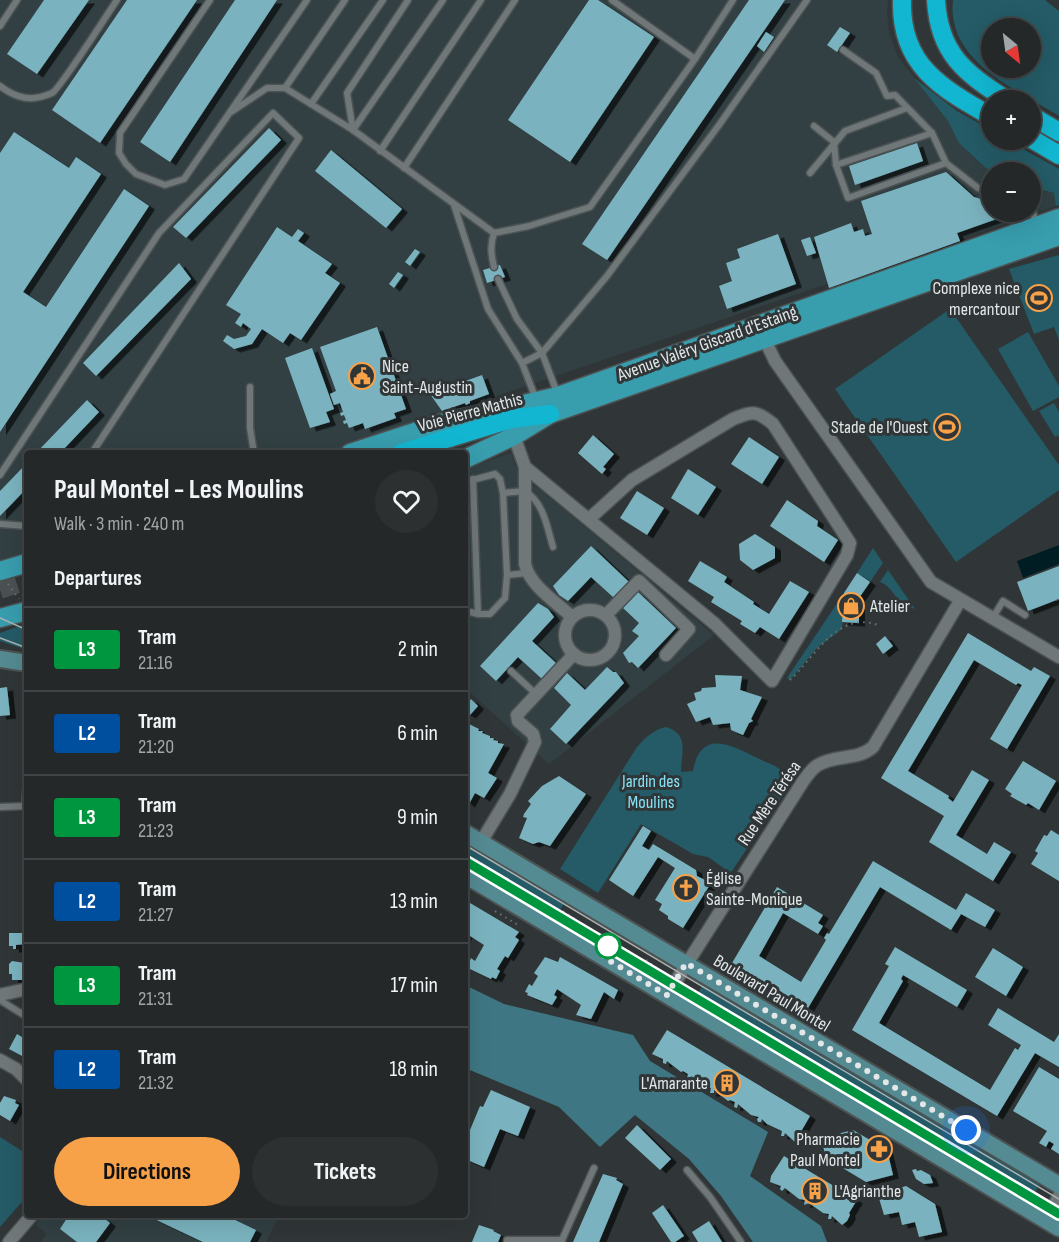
<!DOCTYPE html>
<meta charset="utf-8">
<style>
body{margin:0;font-family:"Sofia Sans Condensed",sans-serif;background:#2c3031;color:#f1f3f6;height:100vh;display:flex;flex-direction:column;font-size:22px;white-space:nowrap}
*{box-sizing:border-box;margin:0}
p{font-size:20px;color:#a3a6a8}
.icon{flex:none;width:33px;height:33px;fill:none;stroke:currentColor;stroke-width:2;stroke-linecap:round;stroke-linejoin:round}
.map{position:relative;flex:1;overflow:hidden}
.details{position:absolute;left:24px;top:450px;width:444px;height:768px;display:flex;flex-direction:column;background:#242829;border-radius:6px;box-shadow:0 6px 24px #0002,0 0 0 2px #414446}
.details>*{flex:none}
.badge{padding:0 12px;border-radius:4px;font-size:21px;line-height:39px}
.needle{width:39px;rotate:151deg}
.controls{position:absolute;left:981px;top:18px;display:grid;gap:12px}
.controls a{display:grid;place-items:center;width:60px;height:60px;border-radius:50%;background:#242829;box-shadow:0 6px 24px #0002,0 0 0 2px #414446;font-size:30px}
.you{position:absolute;width:30px;height:30px;margin:-15px;border:4px solid #fff;border-radius:50%;background:#1a73e8;box-shadow:0 0 0 9px #1a73e833}
.map>.badge{position:absolute;translate:-50% -50%;box-shadow:0 0 0 3px #fff}
h2{padding:0 30px;font-size:22px;line-height:54px}
.round{display:grid;place-items:center;flex:none;width:63px;height:63px;border-radius:32px;background:#2c3031}
.summary{display:flex;align-items:center;justify-content:space-between;height:102px;padding:0 30px}
h1{font-size:28px;font-weight:700;line-height:45px}
.cta{display:flex;gap:12px;margin-top:auto;padding:12px 30px}
.cta a{flex:1;height:69px;border-radius:36px;background:#f7a149;color:#111;font-size:24px;font-weight:700;line-height:69px;text-align:center}
.cta a+a{background:#2c3031;color:#f1f3f6}
ul{padding:0;list-style:none}
li{display:flex;align-items:center;gap:18px;height:84px;padding:0 30px;border-top:2px solid #414446}
li div{flex:1}
li b{display:block;font-size:22px}
li em{font-style:normal}
li .badge{min-width:66px;font-weight:700;text-align:center}
.map>svg:first-child{display:block}
.built{fill:#324043}
.green{fill:#245b66;fill-rule:evenodd}
.forest{fill:#3e7783}
.water{fill:#001d23}
.building{fill:#7ab3bf;filter:url(#shadow)}
.lines{fill:none;stroke-linecap:round;stroke-linejoin:round}
.highway-tunnel{stroke:#4b5152;stroke-width:18;stroke-dasharray:18 9;stroke-linecap:butt}
.lane-casing{stroke:#4d5253;stroke-width:9}
.street-casing{stroke:#4d5253;stroke-width:15}
.secondary-casing{stroke:#4d5253;stroke-width:20}
.primary-casing{stroke:#4d5253;stroke-width:21}
.highway-casing{stroke:#4d5253;stroke-width:21}
.path{stroke:#6e7374;stroke-width:2;stroke-dasharray:1.5 4.5;stroke-linecap:butt}
.lane{stroke:#707778;stroke-width:6}
.street{stroke:#707778;stroke-width:12}
.secondary{stroke:#548a92;stroke-width:16}
.primary{stroke:#389dad;stroke-width:18}
.highway{stroke:#13b6d0;stroke-width:18}
.tram{stroke:#acb1b2;stroke-width:1.5}
.line-casing{stroke:#fff;stroke-width:14}
.line{stroke:#009640;stroke-width:9}
.walk{stroke:#e3e7e8;stroke-width:6;stroke-dasharray:0 10.8}
.stop-dot{fill:#fff;stroke:#009640;stroke-width:3}
.labels{text-anchor:middle;stroke-width:6;stroke-linejoin:round;paint-order:stroke}
.poi-label{font-size:18px;fill:#e3e7e8;stroke:#303637;text-anchor:end}
.street-label{font-size:18px;fill:#e3e7e8;stroke:#303637}
.park-label{font-size:18px;fill:#85e1f5;stroke:#303637}
</style>
<div class="map">
<svg width="1059" height="1242" viewBox="0 0 1059 1242">
<defs>
<filter id="shadow"><feDropShadow dx="6" dy="3.5" stdDeviation="0" flood-color="#0009"/></filter>
</defs>
<rect width="100%" height="100%" fill="#303637"/>
<g class="built">
<polygon points="0,0 888,0 887,12 889,33 898,57 948,121 959,143 993,172 992,212 1030,212 1031,187 1054,193 1056,206 329,453 27,453 27,556 0,565"/>
<polygon points="511,453 516,467 529,484 537,487 714,635 549,764 465,688 465,469"/>
<polygon points="43,1215 279,1215 266,1242 41,1242 47,1234 35,1225"/>
</g>
<g class="green">
<path d="M953 0H1045L1059 11V116C1016 89 946 61 953 0ZM992 28H1030V68H992Z"/>
<polygon points="914,78 957,111 991,130 992,140 1007,140 1059,169 1059,205 1056,206 1054,193 1031,187 1030,172 993,172 986,168 959,143 948,121"/>
<polygon points="1059,255 1059,340 1054,327 1034,334 1009,269"/>
<polygon points="950,309 1059,465 1059,490 956,562 835,389"/>
<polygon points="1028,332 1059,386 1059,397 1033,411 998,349"/>
<polygon points="1054,403 1059,412 1059,435 1055,437 1039,411"/>
<polygon points="873,548 883,563 870,582 857,573"/>
<path d="M888 570 915 609C893 602 895 588 880 582Z"/>
<polygon points="844,593 842,629 817,648 790,680 787,678"/>
<polygon points="22,625 27,627 27,650 0,641 0,633"/>
<path d="M666 727C690 734 681 754 681 772L693 771C700 731 727 743 753 756 762 761 775 764 782 771 787 776 787 782 787 789L732 871 729 872 708 857 693 854 641 824 598 893 560 869 637 747C646 737 653 730 666 727Z"/>
<polygon points="465,842 565,902 555,918 465,864"/>
<polygon points="703,984 1040,1184 1030,1200 694,1001"/>
<polygon points="0,1137 27,1154 27,1196 0,1227"/>
</g>
<polygon class="forest" points="465,985 504,1004 633,1035 650,1061 768,1132 750,1176 821,1226 827,1242 753,1242 721,1196 689,1159 635,1115 600,1147 559,1107 465,1068"/>
<polygon class="water" points="1059,545 1059,564 1023,578 1017,561"/>
<g class="building">
<polygon points="44,0 89,0 37,74 7,54"/>
<polygon points="127,0 197,0 100,143 52,110"/>
<polygon points="235,0 277,0 170,162 140,142"/>
<polygon points="589,0 598,0 654,37 570,162 508,120"/>
<polygon points="749,0 785,0 607,260 582,244"/>
<polygon points="840,27 850,33 837,52 827,45"/>
<polygon points="766,32 774,37 764,52 757,46"/>
<polygon points="269,128 281,140 186,238 173,227"/>
<polygon points="14,132 69,168 76,157 101,174 23,292 46,307 124,189 149,206 0,432 0,153"/>
<polygon points="917,143 923,161 855,185 849,166"/>
<polygon points="331,150 402,209 386,228 315,171"/>
<polygon points="946,172 974,197 992,202 992,212 1007,212 1008,215 957,233 960,241 829,288 814,237 851,223 854,232 863,229 865,236 872,234 861,201"/>
<polygon points="277,227 292,237 298,229 304,233 298,241 332,264 325,273 340,283 301,340 290,333 283,343 262,329 252,344 234,349 223,341 227,335 234,339 246,336 251,329 243,323 241,327 235,323 241,314 226,305"/>
<polygon points="778,234 796,284 727,309 719,286 732,281 726,263 740,258 737,249"/>
<polygon points="810,237 816,253 807,256 801,240"/>
<polygon points="415,249 420,252 410,266 405,262"/>
<polygon points="179,263 191,279 96,376 83,363"/>
<polygon points="500,265 505,277 487,283 483,270"/>
<polygon points="398,272 403,275 394,288 389,284"/>
<polygon points="377,327 406,409 394,413 396,418 365,429 363,423 349,428 347,423 344,424 343,421 346,420 344,415 341,416 340,413 343,412 340,403 334,405 330,394 336,391 320,347"/>
<polygon points="312,348 334,409 326,412 330,422 310,428 285,358"/>
<polygon points="482,375 489,394 470,401 470,403 466,405 465,403 442,411 430,394"/>
<polygon points="87,400 99,412 60,453 36,453"/>
<polygon points="593,435 614,454 603,467 606,469 602,474 578,453"/>
<polygon points="749,437 779,457 762,484 731,464"/>
<polygon points="27,463 27,488 0,516 0,491"/>
<polygon points="688,469 716,487 698,515 671,498"/>
<polygon points="637,491 664,508 647,535 620,518"/>
<polygon points="787,500 818,521 817,526 838,540 824,562 770,526"/>
<polygon points="755,534 775,547 775,558 753,570 740,560 739,544"/>
<polygon points="591,546 629,582 614,598 591,577 568,601 559,595 553,586"/>
<polygon points="700,561 727,577 724,582 754,602 753,604 769,614 790,581 809,592 779,639 760,627 755,633 740,624 742,621 711,602 714,597 688,581"/>
<polygon points="1059,566 1059,599 1028,611 1017,582"/>
<polygon points="857,573 870,582 859,598 859,623 842,622 844,593"/>
<polygon points="638,592 676,628 638,668 632,662 629,663 623,653 639,636 632,631 639,623 623,608"/>
<polygon points="538,603 548,609 554,617 532,641 556,663 542,679 518,657 496,681 480,666"/>
<polygon points="968,633 1031,671 1034,667 1050,676 1007,749 990,739 1022,685 1018,683 1016,685 974,660 908,771 949,796 948,798 953,802 972,770 989,780 956,835 987,854 994,842 1011,852 993,881 929,842 944,816 881,778"/>
<polygon points="885,636 893,646 883,654 876,644"/>
<polygon points="607,667 613,672 616,672 624,683 566,744 550,729 571,705 554,688 567,673 585,690"/>
<polygon points="715,675 742,676 740,690 762,697 751,719 753,721 749,723 743,735 731,730 730,723 713,725 710,717 696,722 687,704 696,700 694,693 701,691 702,688 716,687"/>
<polygon points="7,687 10,715 0,716 0,688"/>
<polygon points="471,699 478,706 470,715 465,712 465,706"/>
<polygon points="465,722 479,729 478,731 483,731 482,733 490,736 490,738 494,738 493,740 498,741 498,743 504,744 488,773 497,778 484,798 475,793 469,804 465,801"/>
<polygon points="1023,761 1056,781 1039,810 1028,803 1026,805 1010,796 1012,794 1005,789"/>
<polygon points="559,776 586,794 550,846 539,842 533,844 519,838 527,818 523,817 524,814 531,804 528,801 542,786"/>
<polygon points="643,826 651,831 642,846 649,850 653,844 696,870 697,876 711,883 683,928 668,919 668,916 659,910 662,904 655,900 675,868 658,857 633,896 609,880"/>
<polygon points="1051,830 1059,835 1059,881 1031,864 1038,853 1035,851 1044,835 1047,836"/>
<polygon points="873,861 956,910 966,893 995,910 985,927 961,914 951,930 880,887 808,1008 732,963 777,887 823,915 818,923 823,926 818,934 783,913 759,956 801,982 826,940 824,938 827,933 829,934"/>
<polygon points="465,900 519,932 515,937 519,940 508,958 505,956 497,969 500,971 496,979 492,977 491,979 470,969 468,966 471,958 475,961 484,945 467,934 465,938"/>
<polygon points="9,933 25,933 25,944 16,945 16,949 13,949 13,946 9,946"/>
<polygon points="895,947 967,990 957,1007 903,975 901,979 903,981 879,1023 990,1090 1015,1048 1018,1050 1021,1045 988,1025 998,1008 1054,1042 1059,1034 1059,1067 1035,1053 997,1116 852,1030 889,966 885,964"/>
<polygon points="993,948 1023,967 1006,996 975,977"/>
<polygon points="545,957 558,962 560,957 618,990 614,999 604,992 591,1019 576,1015 581,1005 557,989 554,995 557,997 552,1005 527,995 528,993 525,992 529,984 532,986 538,976 534,973"/>
<polygon points="12,961 25,963 25,980 12,980 12,974 9,974 9,964"/>
<polygon points="667,1030 810,1116 795,1142 785,1133 784,1136 781,1136 782,1131 767,1124 762,1119 761,1122 758,1122 757,1119 759,1117 751,1115 738,1104 737,1108 734,1107 735,1102 730,1100 728,1101 714,1090 714,1093 710,1093 711,1088 705,1086 691,1076 690,1079 687,1079 688,1074 683,1071 681,1072 667,1061 666,1064 663,1063 663,1059 652,1054"/>
<polygon points="17,1034 27,1040 27,1051 24,1057 9,1049"/>
<polygon points="1039,1067 1059,1079 1059,1154 1051,1149 1054,1144 1049,1141 1046,1147 1039,1143 1047,1131 1013,1111"/>
<polygon points="491,1090 530,1107 518,1136 500,1129 484,1167 465,1159 465,1142 480,1106 483,1107"/>
<polygon points="4,1096 16,1100 15,1103 19,1105 10,1121 0,1115 0,1103"/>
<polygon points="637,1125 671,1159 660,1170 625,1138"/>
<polygon points="853,1130 887,1150 893,1175 866,1182 826,1158 821,1138"/>
<polygon points="784,1156 857,1200 849,1213 850,1215 847,1221 842,1225 832,1216 831,1219 828,1219 829,1214 823,1213 809,1203 804,1205 805,1200 799,1199 785,1188 782,1191 780,1189 781,1186 770,1182 771,1176"/>
<polygon points="916,1169 917,1171 921,1170 930,1175 933,1183 924,1184 916,1179 912,1170"/>
<polygon points="603,1174 617,1178 616,1180 623,1184 599,1242 573,1242"/>
<polygon points="906,1186 935,1204 942,1232 919,1237 915,1222 902,1225 899,1212 884,1215 878,1195"/>
<polygon points="663,1205 684,1236 675,1242 671,1242 652,1213"/>
<polygon points="69,1215 100,1215 110,1223 96,1242 77,1242 60,1229"/>
<polygon points="146,1215 233,1215 231,1218 256,1230 250,1242 203,1242"/>
<polygon points="709,1221 722,1242 698,1242 692,1232"/>
<polygon points="479,1225 494,1230 493,1231 501,1235 498,1242 472,1242"/>
</g>
<g class="lines">
<polyline class="highway-tunnel" points="0,590 27,581"/>
<defs>
<g id="lane">
<polyline points="210,0 120,133 119,153 126,164 136,174 165,185 184,179 307,0"/>
<polyline points="0,26 17,0"/>
<polyline points="843,50 876,73 887,96 895,95 932,133 946,163 978,188 992,193"/>
<polyline points="695,59 733,0"/>
<path d="M0 86C17 99 32 102 52 93 60 89 108 13 117 0"/>
<polyline points="285,88 345,0"/>
<polyline points="311,104 383,0"/>
<polyline points="231,112 267,88 285,88 353,130 494,233 529,226 590,207 695,59 612,0"/>
<polyline points="814,126 834,142 836,165 848,198 946,163"/>
<polyline points="353,130 443,0"/>
<polyline points="353,130 347,93 408,0"/>
<polyline points="380,151 481,0"/>
<polyline points="836,165 932,133"/>
<polyline points="404,168 515,0"/>
<polyline points="810,173 845,131 907,108"/>
<polyline points="1030,204 1036,222"/>
<polyline points="454,205 488,309 522,363 536,399"/>
<path d="M494 267C491 254 490 245 494 233"/>
<polyline points="498,279 517,319 542,353 558,395"/>
<polyline points="522,363 542,353 607,276 719,125 807,0"/>
<polyline points="250,387 250,428 254,453"/>
<polyline points="0,475 159,233 273,113 299,138 92,453"/>
<polyline points="473,479 478,614"/>
<polyline points="465,482 495,474 500,479 503,493 507,575 505,598 490,614 478,614 466,611 465,607"/>
<path d="M503 493 525 491C544 503 547 527 553 547"/>
<polyline points="0,524 27,526"/>
<polyline points="507,575 527,573"/>
<polyline points="992,619 1003,601 1025,615"/>
<polyline points="511,671 536,694"/>
<polyline points="25,806 27,780"/>
<polyline points="0,807 27,806"/>
<polyline points="0,996 3,1002 27,1017"/>
<polyline points="687,1170 710,1197 741,1242"/>
<polyline points="562,1240 594,1168"/>
<polyline points="507,1242 507,1240 562,1240 562,1242"/>
</g>
<g id="street">
<polyline points="765,340 775,361 931,582 1059,657"/>
<path d="M514 436 525 467 715 624 772 681 847 555 850 543 773 424C756 410 753 411 733 419L632 480 589 519"/>
<path d="M525 467V564C530 586 556 602 572 617"/>
<circle cx="590" cy="635" r="25"/>
<polyline points="606,615 639,581 689,629 666,655"/>
<polyline points="481,842 510,794 535,742 533,734 518,721 517,715 574,654"/>
<polyline points="0,995 27,989"/>
<path d="M667 995 802 783C806 777 811 769 818 765 836 754 857 761 873 747L960 601"/>
<polyline points="0,1060 16,1069 27,1080"/>
<polyline points="1046,1220 1059,1196"/>
<polyline points="9,1242 32,1215"/>
</g>
<g id="secondary">
<polyline points="0,659 27,663"/>
<polyline points="465,833 1059,1185"/>
<polyline points="465,875 1059,1228"/>
</g>
<g id="primary">
<polyline points="350,453 442,423 558,396 1059,218"/>
<polyline points="465,459 514,436 550,414 1059,236"/>
<polyline points="0,571 27,563"/>
<polyline points="0,618 27,611"/>
</g>
<g id="highway">
<path d="M902 0C900 65 941 88 992 117"/>
<path d="M936 0C939 54 965 73 1007 100"/>
<polyline points="1030,115 1059,132"/>
<polyline points="1030,138 1059,155"/>
<polyline points="401,453 511,419 550,414"/>
</g>
</defs>
<use href="#lane" class="lane-casing"/>
<use href="#street" class="street-casing"/>
<use href="#secondary" class="secondary-casing"/>
<use href="#primary" class="primary-casing"/>
<use href="#highway" class="highway-casing"/>
<g class="path">
<polyline points="8,584 19,599"/>
<polyline points="1057,599 1059,604"/>
<path d="M790 680C814 658 838 610 878 625"/>
<polyline points="495,911 518,925"/>
<polyline points="563,911 577,920"/>
<polyline points="646,960 658,969"/>
</g>
<use href="#lane" class="lane"/>
<use href="#street" class="street"/>
<use href="#secondary" class="secondary"/>
<use href="#primary" class="primary"/>
<use href="#highway" class="highway"/>
<g class="tram">
<polyline points="0,618 27,630"/>
<polyline points="0,638 27,648"/>
<polyline points="465,845 1059,1199"/>
<polyline points="465,861 1059,1214"/>
</g>
</g>
<g class="lines">
<defs>
<polyline id="line" points="465,861 1059,1214"/>
</defs>
<use href="#line" class="line-casing"/>
<use href="#line" class="line"/>
<polyline class="walk" points="608,946 603,957 667,995 686,963 966,1130"/>
</g>
<defs>
<symbol id="stadium-ring" viewBox="-11 -11 22 22"><circle r="9.5" fill="#303637" stroke="#f7a149" stroke-width="1.5"/><path d="M0-5a6.5 5 0 1 0 0 10a6.5 5 0 1 0 0-10ZM-3.5-1.8h7v3.6h-7Z" fill="#f7a149"/></symbol>
<symbol id="civic-ring" viewBox="-11 -11 22 22"><circle r="9.5" fill="#303637" stroke="#f7a149" stroke-width="1.5"/><path d="M-.6-6.5H3V-4.5H.6V-3L4-1V1h2V6H-6V1h2V-1L-.6-3ZM-1.2 2.5V6h2.4V2.5Z" fill="#f7a149"/></symbol>
<symbol id="shop-ring" viewBox="-11 -11 22 22"><circle r="9.5" fill="#303637" stroke="#f7a149" stroke-width="1.5"/><path d="M-5-2.5h2.3a2.7 3.5 0 0 1 5.4 0H5L5.5 6h-11ZM-1.5-2.5h3a1.5 2.3 0 0 0-3 0Z" fill="#f7a149"/></symbol>
<symbol id="church-ring" viewBox="-11 -11 22 22"><circle r="9.5" fill="#303637" stroke="#f7a149" stroke-width="1.5"/><path d="M-1.2-6h2.4v3.5h3.3v2.4h-3.3V6h-2.4V-.1h-3.3v-2.4h3.3Z" fill="#f7a149"/></symbol>
<symbol id="building-ring" viewBox="-11 -11 22 22"><circle r="9.5" fill="#303637" stroke="#f7a149" stroke-width="1.5"/><path d="M-4-6H4V6H1V3H-1V6H-4ZM-2.5-4.3h1.7v1.8h-1.7ZM.8-4.3h1.7v1.8H.8ZM-2.5-1h1.7V.8h-1.7ZM.8-1h1.7V.8H.8Z" fill="#f7a149"/></symbol>
<symbol id="pharmacy-ring" viewBox="-11 -11 22 22"><circle r="9.5" fill="#303637" stroke="#f7a149" stroke-width="1.5"/><path d="M-2-6h4v4h4v4h-4v4h-4v-4h-4v-4h4Z" fill="#f7a149"/></symbol>
</defs>
<g fill-rule="evenodd">
<use href="#stadium-ring" x="1024" y="283" width="30" height="30"/>
<use href="#civic-ring" x="347" y="361" width="30" height="30"/>
<use href="#stadium-ring" x="932" y="412" width="30" height="30"/>
<use href="#shop-ring" x="836" y="591" width="30" height="30"/>
<use href="#church-ring" x="671" y="873" width="30" height="30"/>
<use href="#building-ring" x="712" y="1068" width="30" height="30"/>
<use href="#pharmacy-ring" x="864" y="1134" width="30" height="30"/>
<use href="#building-ring" x="800" y="1176" width="30" height="30"/>
</g>
<circle class="stop-dot" cx="608" cy="946" r="12"/>
<g class="labels">
<g class="poi-label">
<text x="1020" y="294">Complexe nice<tspan x="1020" dy="21">mercantour</tspan></text>
<text x="382" y="372" text-anchor="start">Nice<tspan x="382" dy="21">Saint-Augustin</tspan></text>
<text x="928" y="433">Stade de l'Ouest</text>
<text x="870" y="612" text-anchor="start">Atelier</text>
<text x="706" y="884" text-anchor="start">Église<tspan x="706" dy="21">Sainte-Monique</tspan></text>
<text x="708" y="1089">L'Amarante</text>
<text x="860" y="1145">Pharmacie<tspan x="860" dy="21">Paul Montel</tspan></text>
<text x="834" y="1197" text-anchor="start">L'Agrianthe</text>
</g>
<g class="street-label">
<text transform="translate(707 343) rotate(-20)" y="6">Avenue Valéry Giscard d'Estaing</text>
<text transform="translate(470 412) rotate(-15)" y="6">Voie Pierre Mathis</text>
<text transform="translate(769 803) rotate(-56)" y="6">Rue Mère Térésa</text>
<text transform="translate(772 993) rotate(31)" y="6">Boulevard Paul Montel</text>
</g>
<g class="park-label">
<text x="651" y="787">Jardin des<tspan x="651" dy="21">Moulins</tspan></text>
</g>
</g>
</svg>
<div class="controls">
<a><svg class="needle" viewBox="-14 -14 28 28"><path d="M0-13l5 13h-10z" fill="#e53935"/><path d="M0 13l5-13h-10z" fill="#a3a6a8"/></svg></a>
<a>+</a>
<a>−</a>
</div>
<div class="you" style="left:966px;top:1130px"></div>
<section class="details">
<div class="summary"><div><h1>Paul Montel - Les Moulins</h1><p>Walk · 3 min · 240 m</p></div><a class="round"><svg class="icon" aria-label="heart" viewBox="0 0 24 24"><path d="M12 20l-8-8c-3-5 5-10 8-4 3-6 11-1 8 4z"/></svg></a></div>
<h2>Departures</h2>
<ul>
<li><span class="badge" style="background:#009640;color:#fff">L3</span><div><b>Tram</b><p>21:16</p></div><em>2 min</em></li>
<li><span class="badge" style="background:#004f9f;color:#fff">L2</span><div><b>Tram</b><p>21:20</p></div><em>6 min</em></li>
<li><span class="badge" style="background:#009640;color:#fff">L3</span><div><b>Tram</b><p>21:23</p></div><em>9 min</em></li>
<li><span class="badge" style="background:#004f9f;color:#fff">L2</span><div><b>Tram</b><p>21:27</p></div><em>13 min</em></li>
<li><span class="badge" style="background:#009640;color:#fff">L3</span><div><b>Tram</b><p>21:31</p></div><em>17 min</em></li>
<li><span class="badge" style="background:#004f9f;color:#fff">L2</span><div><b>Tram</b><p>21:32</p></div><em>18 min</em></li>
</ul>
<div class="cta"><a>Directions</a><a>Tickets</a></div>
</section>
</div>
